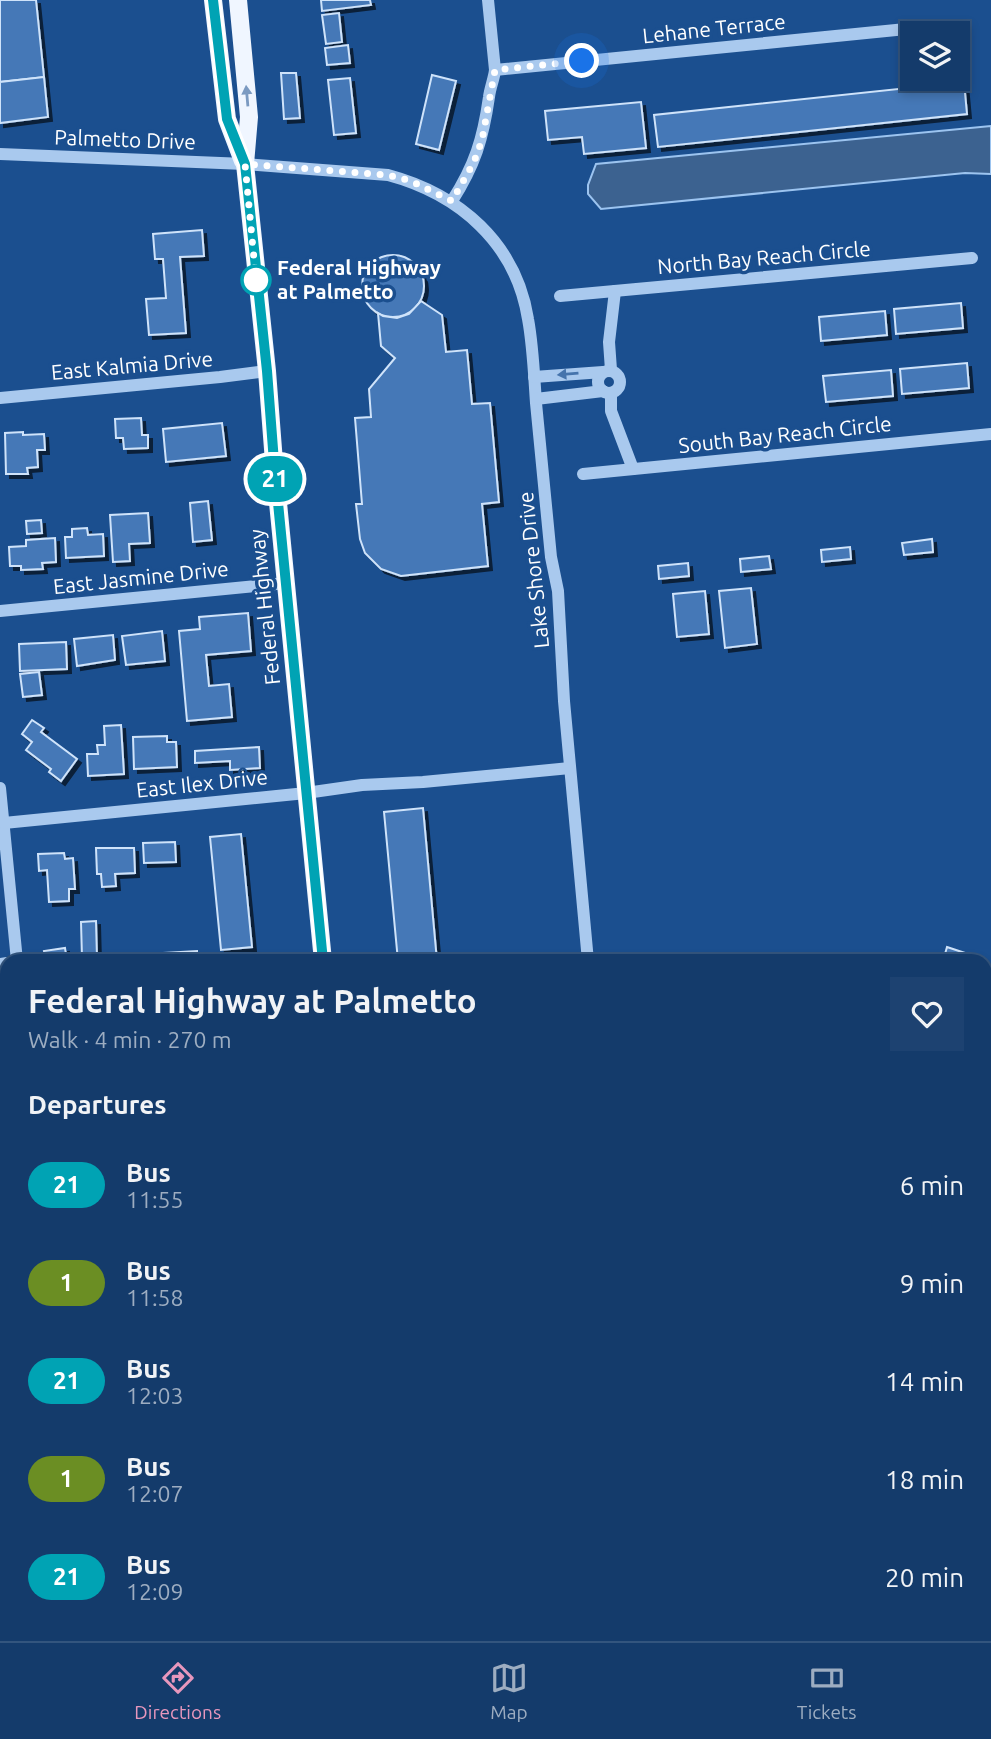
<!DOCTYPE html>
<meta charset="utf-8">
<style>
body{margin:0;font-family:Ubuntu,sans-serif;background:#1d4271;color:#f1f3f6;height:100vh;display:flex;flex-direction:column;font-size:26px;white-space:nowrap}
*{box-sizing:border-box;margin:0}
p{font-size:23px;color:#9dadc1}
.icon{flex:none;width:38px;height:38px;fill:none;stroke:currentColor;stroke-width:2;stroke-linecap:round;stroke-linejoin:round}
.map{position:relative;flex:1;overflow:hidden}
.panel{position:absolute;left:0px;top:954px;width:992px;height:688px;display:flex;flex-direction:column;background:#143b6b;border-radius:21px 21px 0 0;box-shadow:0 4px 10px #0003,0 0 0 2px #33557e}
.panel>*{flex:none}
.badge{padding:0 14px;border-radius:23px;font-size:24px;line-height:46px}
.fabs{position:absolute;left:900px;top:21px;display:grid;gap:14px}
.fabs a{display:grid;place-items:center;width:70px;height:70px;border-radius:0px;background:#143b6b;box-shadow:0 4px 10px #0003,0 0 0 2px #33557e;font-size:35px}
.you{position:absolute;width:35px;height:35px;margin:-18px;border:5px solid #fff;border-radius:50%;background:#1a73e8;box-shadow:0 0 0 10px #1a73e833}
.map>.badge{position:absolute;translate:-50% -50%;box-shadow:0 0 0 4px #fff}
h2{padding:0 28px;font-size:26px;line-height:63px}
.round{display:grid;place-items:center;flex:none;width:74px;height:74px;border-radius:0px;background:#1d4271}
.headline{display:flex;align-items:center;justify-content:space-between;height:119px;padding:0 28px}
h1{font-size:33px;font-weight:700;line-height:52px}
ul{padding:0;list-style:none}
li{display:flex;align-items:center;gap:21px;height:98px;padding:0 28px}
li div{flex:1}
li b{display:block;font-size:26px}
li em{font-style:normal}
li .badge{min-width:77px;font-weight:700;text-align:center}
.tabs{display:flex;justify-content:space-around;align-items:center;height:98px;border-top:2px solid #33557e;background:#143b6b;font-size:19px;color:#9dadc1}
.tabs a{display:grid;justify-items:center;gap:4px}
.tabs .current{color:#e797bd}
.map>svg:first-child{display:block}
.green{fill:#2e69ad}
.water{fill:#3c6290;stroke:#9cc4f0;stroke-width:2}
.building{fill:#4478b7;stroke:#cfe3fa;stroke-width:2;filter:url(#shadow)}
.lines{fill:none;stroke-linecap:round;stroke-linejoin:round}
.minor{stroke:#a9c9ee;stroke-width:12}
.major{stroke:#f0f6ff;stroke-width:18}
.oneway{fill:#7b9ac1}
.oneway2{fill:#4674ac}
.line-casing{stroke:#fff;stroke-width:16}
.line{stroke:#00a3b4;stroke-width:10}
.walk{stroke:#fff;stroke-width:7;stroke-dasharray:0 12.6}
.stop-dot{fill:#fff;stroke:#00a3b4;stroke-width:3.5}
.labels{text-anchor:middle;stroke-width:7;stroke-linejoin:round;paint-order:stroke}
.street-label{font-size:21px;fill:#fff;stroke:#1b4f8f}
.stop-label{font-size:21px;font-weight:bold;fill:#fff;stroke:#1b4f8f;text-anchor:start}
</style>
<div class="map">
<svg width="991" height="1641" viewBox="0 0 991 1641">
<defs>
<filter id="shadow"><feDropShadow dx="4" dy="4" stdDeviation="0" flood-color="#0009"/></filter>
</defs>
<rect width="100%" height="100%" fill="#1b4f8f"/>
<g class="green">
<polygon points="409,1635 409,1634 570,1635 492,1641 410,1641"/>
<polygon points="671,1635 671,1634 912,1635 912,1641 672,1641"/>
</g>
<g class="water">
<polygon points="991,126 991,174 965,173 601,209 588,194 588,185 596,164"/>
<polygon points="991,1089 991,1641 912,1641 912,1635 985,1634 985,1115"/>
</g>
<g class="building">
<polygon points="0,0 36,0 44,77 0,82"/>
<polygon points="321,0 370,0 371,5 322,11"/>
<polygon points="339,13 342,42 326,44 322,15"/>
<polygon points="348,45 350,63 327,65 325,48"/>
<polygon points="281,73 296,73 300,118 284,119"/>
<polygon points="432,75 456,81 439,150 416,144"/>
<polygon points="44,77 48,117 0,123 0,82"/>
<polygon points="350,78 356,133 334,135 328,80"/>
<polygon points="964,82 967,114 658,147 654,115"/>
<polygon points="641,102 646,148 584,154 582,137 548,140 545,111"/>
<polygon points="202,230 204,256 180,257 186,333 149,335 146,299 166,298 163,259 155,259 153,234"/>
<circle cx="393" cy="286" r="31"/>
<polygon points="421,301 442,315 446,352 467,350 472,404 490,403 499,502 482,504 488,566 401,576 381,569 365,553 360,539 356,504 362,504 355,418 371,417 369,389 395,358 381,346 378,313 383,316 397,318 409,314"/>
<polygon points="961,303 963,328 896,334 894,309"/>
<polygon points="885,311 887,335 821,341 819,317"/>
<polygon points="967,363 969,388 902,394 900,369"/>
<polygon points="891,370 893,396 826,402 823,376"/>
<polygon points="141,418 142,435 148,435 148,448 124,449 123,438 116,438 115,419"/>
<polygon points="222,423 226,456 166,462 163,429"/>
<polygon points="23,432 23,435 44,434 45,450 37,450 38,467 27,468 28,474 6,474 5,433"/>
<polygon points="208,501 212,540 193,542 190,503"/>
<polygon points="148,513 150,543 129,544 130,561 113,562 110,515"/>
<polygon points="41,520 42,533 27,534 26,521"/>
<polygon points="87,528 88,535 103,534 104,556 66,558 65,537 72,537 72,529"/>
<polygon points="55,538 56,562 42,563 43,569 21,570 21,566 10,566 9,547 26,546 26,540"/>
<polygon points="932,539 933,552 904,555 902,543"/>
<polygon points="850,547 851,559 822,562 821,550"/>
<polygon points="769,556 771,569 741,572 740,559"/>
<polygon points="688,563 689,576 659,579 658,566"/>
<polygon points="751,588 757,644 725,648 719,591"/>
<polygon points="705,591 709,634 677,637 673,594"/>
<polygon points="248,613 251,651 206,655 209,686 229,684 232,717 187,721 179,631 200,629 199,617"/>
<polygon points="162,631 165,661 126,665 122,636"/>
<polygon points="113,635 115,660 77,666 74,639"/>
<polygon points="66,642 67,669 20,671 19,644"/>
<polygon points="39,672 42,695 23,697 20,674"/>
<polygon points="32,720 44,728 41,732 77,759 61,781 49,772 51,769 26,750 32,742 22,734"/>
<polygon points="121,725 124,774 88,776 87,754 98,754 97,745 105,745 104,726"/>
<polygon points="167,736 167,742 176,742 177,767 134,769 133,737"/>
<polygon points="259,747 260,768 230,770 230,761 195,763 195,751"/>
<polygon points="423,808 437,961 398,961 384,812"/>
<polygon points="241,834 252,947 221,950 210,837"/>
<polygon points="175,842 176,862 144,863 143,843"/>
<polygon points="96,848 134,848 135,873 115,874 116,886 102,887 101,874 97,874"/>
<polygon points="64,853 65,859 73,858 75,889 69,889 69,901 49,902 47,870 39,871 38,854"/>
<polygon points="96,921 97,958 82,958 81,922"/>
<polygon points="947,947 980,958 979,961 943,961"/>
<polygon points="65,948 67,961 46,961 44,951"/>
<polygon points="197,951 197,961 165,961 164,953"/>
<polygon points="145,954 145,961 102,961 102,956"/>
<polygon points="215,1634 237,1634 237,1641 214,1641"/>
<rect x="296" y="1634" width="34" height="7"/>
</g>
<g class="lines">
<g class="minor">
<polyline points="495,70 936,26"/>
<path d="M0 154 245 164 388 175C459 194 516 243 528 319 533 346 534 375 536 403 541 455 546 506 551 557L558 591 564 701 588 961"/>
<path d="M452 201C475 165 483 139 489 97 490 88 494 79 495 70L488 0"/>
<polyline points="560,296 972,258"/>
<polyline points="611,370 609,342 615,291"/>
<circle cx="609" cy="382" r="11"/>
<polyline points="534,377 603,372"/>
<polyline points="611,393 611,411 633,469"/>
<polyline points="0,398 220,377 267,371"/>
<polyline points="536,399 603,391"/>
<polyline points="583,474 991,434"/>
<polyline points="0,611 286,583"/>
<polyline points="0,788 17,961"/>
<polyline points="4,823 306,793 362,785 423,782 570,768"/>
<polyline points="0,964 7,963"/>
<polyline points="0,1209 7,1209"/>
<polyline points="0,1426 7,1427"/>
<polyline points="650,1634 651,1641"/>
<polyline points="11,1641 11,1634"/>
</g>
<g class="major">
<polyline points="213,0 227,119 243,161"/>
<polyline points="238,0 249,117 245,164 267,371 274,462 323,961"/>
<polyline points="384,1634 384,1641"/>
</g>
</g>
<defs><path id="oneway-solid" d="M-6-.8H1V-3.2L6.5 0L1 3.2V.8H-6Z" transform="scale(1.75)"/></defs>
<use class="oneway" href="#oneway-solid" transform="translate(247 96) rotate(-95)"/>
<use class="oneway2" href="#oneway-solid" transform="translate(568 374) rotate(175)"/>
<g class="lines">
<defs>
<polyline id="line" points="213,0 227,119 245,164 267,371 274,462 323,961"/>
</defs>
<use href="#line" class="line-casing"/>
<use href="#line" class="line"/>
<polyline class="walk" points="256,280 245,164 388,175 411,181 452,201 474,162 482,140 495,70 582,61"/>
</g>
<circle class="stop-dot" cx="256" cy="280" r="14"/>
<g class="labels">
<g class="street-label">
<text transform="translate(714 29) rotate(-6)" y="7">Lehane Terrace</text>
<text transform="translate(125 140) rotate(2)" y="7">Palmetto Drive</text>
<text transform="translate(764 258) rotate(-5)" y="7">North Bay Reach Circle</text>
<text transform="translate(132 366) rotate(-5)" y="7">East Kalmia Drive</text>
<text transform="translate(785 435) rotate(-6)" y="7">South Bay Reach Circle</text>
<text transform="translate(534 570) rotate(-96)" y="7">Lake Shore Drive</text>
<text transform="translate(141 578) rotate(-6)" y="7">East Jasmine Drive</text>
<text transform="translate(265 607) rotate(-96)" y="7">Federal Highway</text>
<text transform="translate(202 784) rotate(-6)" y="7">East Ilex Drive</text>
</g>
<g class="stop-label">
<text x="277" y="275">Federal Highway<tspan x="277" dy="24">at Palmetto</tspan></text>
</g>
</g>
</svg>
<div class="fabs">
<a><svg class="icon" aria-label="layers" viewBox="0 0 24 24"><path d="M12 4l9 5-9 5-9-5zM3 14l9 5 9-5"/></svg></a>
</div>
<div class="you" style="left:582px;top:61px"></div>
<b class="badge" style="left:275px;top:479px;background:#00a3b4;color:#fff">21</b>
<section class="panel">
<div class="headline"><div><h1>Federal Highway at Palmetto</h1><p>Walk · 4 min · 270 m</p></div><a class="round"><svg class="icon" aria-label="heart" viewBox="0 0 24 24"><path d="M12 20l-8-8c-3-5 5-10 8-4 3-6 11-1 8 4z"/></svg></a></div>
<h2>Departures</h2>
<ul>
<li><span class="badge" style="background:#00a3b4;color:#fff">21</span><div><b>Bus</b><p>11:55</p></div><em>6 min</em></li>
<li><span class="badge" style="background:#6b8e23;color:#fff">1</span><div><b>Bus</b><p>11:58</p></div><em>9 min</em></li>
<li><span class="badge" style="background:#00a3b4;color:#fff">21</span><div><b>Bus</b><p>12:03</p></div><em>14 min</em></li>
<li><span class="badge" style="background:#6b8e23;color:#fff">1</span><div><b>Bus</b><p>12:07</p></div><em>18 min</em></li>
<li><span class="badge" style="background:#00a3b4;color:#fff">21</span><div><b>Bus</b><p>12:09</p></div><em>20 min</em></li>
</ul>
</section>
</div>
<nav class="tabs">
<a class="current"><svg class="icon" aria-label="directions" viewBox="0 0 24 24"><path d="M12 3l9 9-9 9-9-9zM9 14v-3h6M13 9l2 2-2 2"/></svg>Directions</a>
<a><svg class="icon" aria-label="map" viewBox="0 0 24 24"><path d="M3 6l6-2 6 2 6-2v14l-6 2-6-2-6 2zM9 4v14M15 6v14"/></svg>Map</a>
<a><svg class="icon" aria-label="tickets" viewBox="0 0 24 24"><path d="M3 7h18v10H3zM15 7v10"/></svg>Tickets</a>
</nav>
